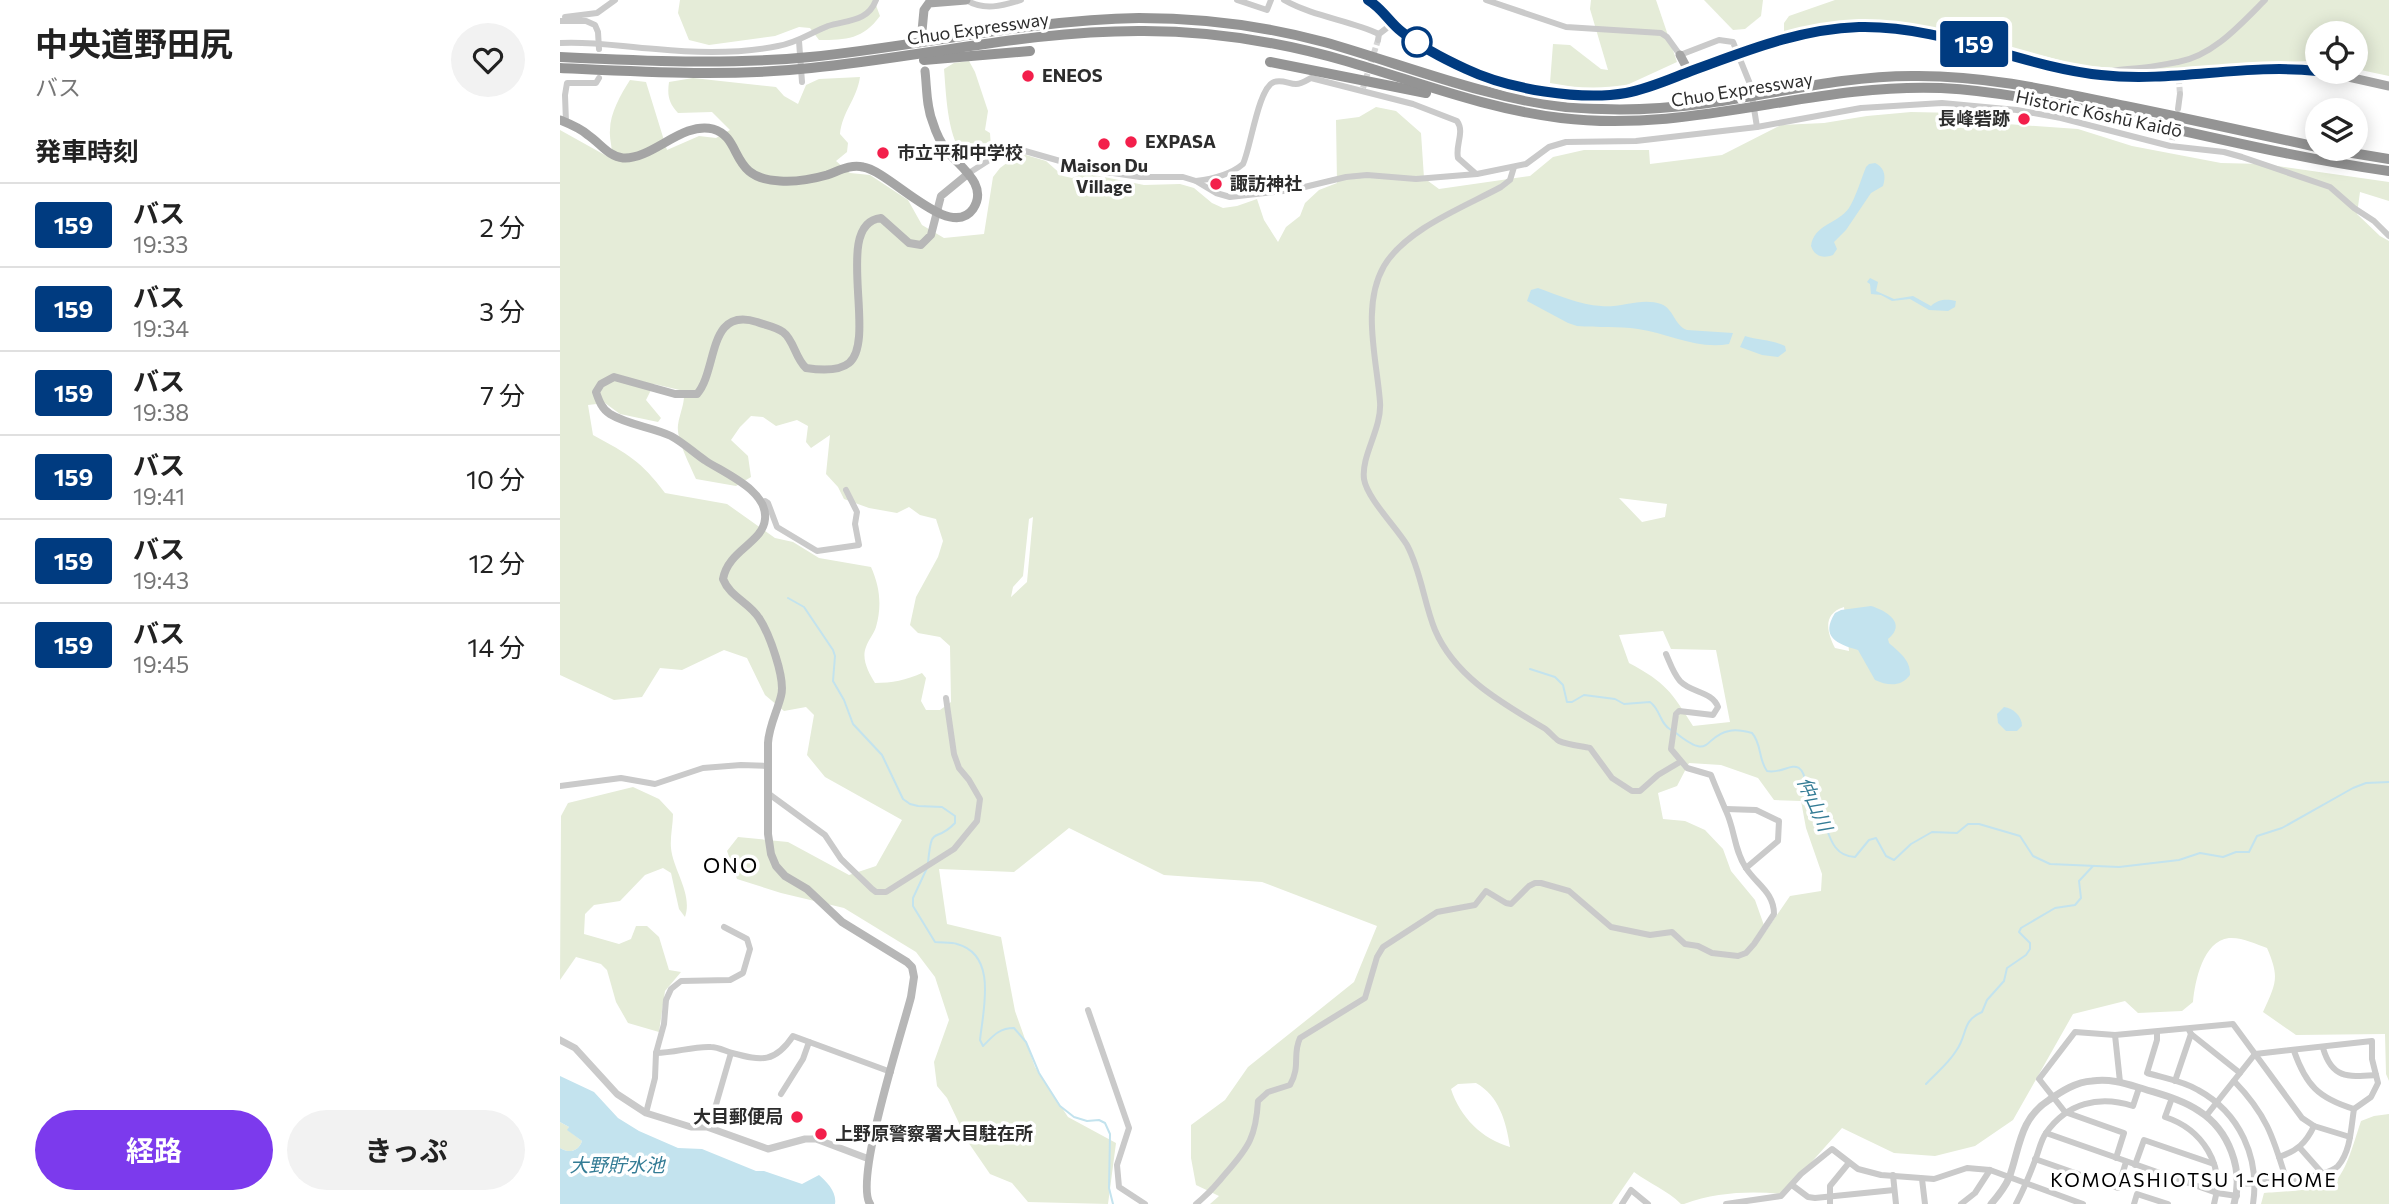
<!DOCTYPE html>
<html lang="ja">
<meta charset="utf-8">
<style>
body{margin:0;font-family:Commissioner,"Noto Sans JP",sans-serif;background:#f2f2f2;color:#222;height:100vh;display:flex;flex-direction:column;font-size:26px;white-space:nowrap}
*{box-sizing:border-box;margin:0}
p{font-size:23px;color:#767676}
.icon{flex:none;width:38px;height:38px;fill:none;stroke:currentColor;stroke-width:2;stroke-linecap:round;stroke-linejoin:round}
.map{position:relative;flex:1;overflow:hidden}
.details{display:flex;flex-direction:column;background:#fff;width:560px}
.details>*{flex:none}
.badge{padding:0 14px;border-radius:5px;font-size:24px;line-height:46px}
.tools{position:absolute;left:1745px;top:21px;display:grid;gap:14px}
.tools a{display:grid;place-items:center;width:63px;height:63px;border-radius:50%;background:#fff;box-shadow:0 4px 18px #0003;font-size:35px}
.map>.badge{position:absolute;translate:-50% -50%;box-shadow:0 0 0 4px #fff}
h2{padding:0 35px;font-size:26px;line-height:63px}
.round{display:grid;place-items:center;flex:none;width:74px;height:74px;border-radius:37px;background:#f2f2f2}
.overview{display:flex;align-items:center;justify-content:space-between;height:119px;padding:0 35px}
h1{font-size:33px;font-weight:700;line-height:52px}
.action{display:flex;gap:14px;margin-top:auto;padding:14px 35px}
.action a{flex:1;height:80px;border-radius:42px;background:#7c3aed;color:#fff;font-size:28px;font-weight:700;line-height:80px;text-align:center}
.action a+a{background:#f2f2f2;color:#222}
ul{padding:0;list-style:none}
li{display:flex;align-items:center;gap:21px;height:84px;padding:0 35px;border-top:2px solid #e0e0e0}
li div{flex:1}
li b{display:block;font-size:26px}
li em{font-style:normal}
li .badge{min-width:77px;font-weight:700;text-align:center}
main{display:flex;flex:1;min-height:0}
.map>svg:first-child{display:block}
.green{fill:#e5ecd8;fill-rule:evenodd}
.water{fill:#c3e3ee}
.lines{fill:none;stroke-linecap:round;stroke-linejoin:round}
.stream{stroke:#c3e3ee;stroke-width:2}
.minor-tunnel{stroke:#d5d5d5;stroke-width:6;stroke-dasharray:6 3;stroke-linecap:butt}
.minor{stroke:#cacaca;stroke-width:6}
.tertiary{stroke:#cacaca;stroke-width:7}
.secondary{stroke:#b7b7b7;stroke-width:8}
.primary{stroke:#a5a5a5;stroke-width:9}
.motorway{stroke:#949494;stroke-width:10}
.line-casing{stroke:#fff;stroke-width:16}
.line{stroke:#003b80;stroke-width:10}
.stop-dot{fill:#fff;stroke:#003b80;stroke-width:3.5}
.poi-dot{fill:#f31f4b;stroke:#fff;stroke-width:2.5}
.labels{text-anchor:middle;stroke-width:7;stroke-linejoin:round;paint-order:stroke}
.street-label{font-size:18px;fill:#2d2d2d;stroke:#fff}
.poi-label{font-size:18px;font-weight:bold;fill:#2d2d2d;stroke:#fff;text-anchor:start}
.water-label{font-size:19px;font-style:italic;fill:#347c95;stroke:#fff}
.neighbourhood-label{font-size:19px;letter-spacing:2px;fill:#000;stroke:#fff}
.quarter-label{font-size:21px;letter-spacing:2px;fill:#000;stroke:#fff}
</style>
<main>
<section class="details">
<div class="overview"><div><h1>中央道野田尻</h1><p>バス</p></div><a class="round"><svg class="icon" aria-label="heart" viewBox="0 0 24 24"><path d="M12 20l-8-8c-3-5 5-10 8-4 3-6 11-1 8 4z"/></svg></a></div>
<h2>発車時刻</h2>
<ul>
<li><span class="badge" style="background:#003b80;color:#fff">159</span><div><b>バス</b><p>19:33</p></div><em>2 分</em></li>
<li><span class="badge" style="background:#003b80;color:#fff">159</span><div><b>バス</b><p>19:34</p></div><em>3 分</em></li>
<li><span class="badge" style="background:#003b80;color:#fff">159</span><div><b>バス</b><p>19:38</p></div><em>7 分</em></li>
<li><span class="badge" style="background:#003b80;color:#fff">159</span><div><b>バス</b><p>19:41</p></div><em>10 分</em></li>
<li><span class="badge" style="background:#003b80;color:#fff">159</span><div><b>バス</b><p>19:43</p></div><em>12 分</em></li>
<li><span class="badge" style="background:#003b80;color:#fff">159</span><div><b>バス</b><p>19:45</p></div><em>14 分</em></li>
</ul>
<div class="action"><a>経路</a><a>きっぷ</a></div>
</section>
<div class="map">
<svg width="1829" height="1204" viewBox="0 0 1829 1204">
<rect width="100%" height="100%" fill="#fff"/>
<g class="green">
<path d="M120 0H314L320 16C303 39 287 40 259 40L250 28 239 27 215 36 149 45 129 40 118 13Z"/>
<polygon points="1031,0 1096,0 1117,62 1056,90 1039,91 990,83 993,44 1010,45 1041,69 1048,70 1030,9"/>
<polygon points="1144,0 1203,0 1201,16 1185,29 1173,30"/>
<polygon points="1275,0 1829,0 1829,76 1796,69 1796,33 1757,33 1757,63 1748,61 1606,70 1521,66 1438,43 1349,23 1278,23 1224,34 1224,23 1229,16"/>
<path d="M409 61 415 72 428 111 425 130 430 133 431 147C425 151 418 158 411 157 387 154 386 88 384 69L394 63Z"/>
<path d="M300 77C297 99 282 112 280 134L288 143 287 152 276 161 290 173 310 175 348 200 362 225 384 238 424 234 433 177 440 168 455 157 466 155 486 161 503 176 512 178 524 173 584 185 620 184 634 188 652 203 663 208 677 206 697 199 704 220 718 242 726 227 740 216 745 203 759 190 777 183 776 120 799 117 816 107 836 111 861 133 864 178 879 189 970 176 993 157 1024 150H1089L1090 164 1162 155 1221 125 1264 123 1307 116 1351 112 1400 113 1415 114 1447 124 1518 129 1572 146 1661 163 1703 164 1829 182V201L1800 192 1797 214 1820 236 1829 241V1081L1826 1074 1825 1034 1736 1035 1703 1012C1716 983 1720 978 1707 948 1696 944 1682 937 1669 938 1643 941 1635 981 1633 1002L1622 1011 1578 1013 1565 1001 1513 1014 1453 1120 1415 1146 1375 1156 1334 1153 1282 1128 1223 1194C1190 1191 1157 1192 1124 1204H1121C1107 1190 1090 1184 1074 1172L1052 1204H650L659 1196 636 1185 631 1158V1125L665 1100 688 1067 794 982 817 926 702 882 604 875 509 828 454 872 379 869 387 924 441 937 455 1011 475 1067 508 1117 556 1143 548 1204 468 1202 452 1183 430 1174 408 1142 387 1098 377 1086 374 1062 389 1020 375 977 356 952 284 908 221 893 177 879 167 851 178 837 228 842 289 875 316 866 342 820 265 777 247 755 254 715 246 707 224 711 205 695 187 658 164 650 122 670 100 668 82 697 54 700 0 675V130L52 159C53 148 49 140 50 130 50 113 61 94 70 80L86 82 107 150 139 136 156 138 170 130 152 112 118 113C109 103 107 96 109 82L133 78 216 87 224 96 238 104 246 85 259 79ZM94 384 124 391C125 404 120 412 118 425 116 439 130 465 136 479L176 486 191 477 188 456 171 440 180 427 191 416 203 417 216 426 237 420 248 426 246 442 251 448 270 435 266 474 278 487 284 499 309 508 337 513 349 507 360 515 376 519 383 541 378 557 356 597 350 625 358 633 380 637 390 646 391 702 380 710H366L361 701 366 678 362 673C346 680 332 683 315 683 309 673 301 659 306 647 308 640 314 634 316 627 322 606 320 587 311 567L259 558 233 542 215 538 167 504 105 493C81 461 68 454 33 435L28 405 45 403 60 414 98 422 101 418 86 400ZM1059 498 1107 504 1105 517 1082 522ZM473 517 467 582 451 597 453 587 463 576 469 519ZM1284 607 1289 651 1275 648C1267 632 1262 614 1284 607ZM1103 631 1111 649 1156 650 1170 722 1133 726C1111 691 1106 683 1069 663L1059 635ZM1129 763 1161 765 1198 778 1214 800 1241 801 1246 828 1262 874 1261 891 1230 896 1206 931 1195 900 1171 871 1163 849 1145 830 1125 821 1103 819 1098 793 1117 786ZM916 1083C939 1096 946 1121 950 1147 922 1139 900 1117 891 1089L898 1084Z"/>
<path d="M73 787 99 799 113 814C113 825 110 837 111 848 113 870 133 894 125 917L119 909 111 873 103 868 85 875 60 901 34 905 25 914 24 934 59 944 71 939 76 926H87L99 937 109 970 121 972 105 991 99 1032 68 1023 56 1002 47 970 41 964 16 957 0 980 1 816 8 803Z"/>
<path d="M1829 1114V1204H1701L1704 1193C1720 1192 1762 1190 1774 1182 1786 1174 1796 1135 1801 1121L1814 1116Z"/>
<path d="M0 1122 9 1127 8 1130 22 1141C19 1151 9 1154 0 1148Z"/>
</g>
<g class="water">
<path d="M1315 163C1325 168 1326 176 1323 186L1311 193 1286 230 1274 242 1277 249 1273 255C1263 259 1254 256 1251 246 1254 224 1278 224 1289 208 1295 199 1302 177 1306 167L1309 164Z"/>
<path d="M1310 278 1318 282 1316 291 1334 299 1353 296 1371 306C1379 299 1386 299 1396 301L1395 307 1388 311 1369 310 1350 299 1332 301 1321 295 1311 294 1310 284 1307 282Z"/>
<path d="M978 288C998 295 1020 305 1041 306 1061 308 1082 297 1101 304 1114 309 1114 325 1127 330L1173 333 1169 344C1137 350 1108 333 1078 329 1058 326 1038 328 1017 326L1008 323 967 301 971 290Z"/>
<path d="M1185 336C1198 340 1213 340 1225 346L1226 351 1218 357 1202 355 1180 347Z"/>
<path d="M1311 606C1325 610 1348 623 1328 639L1329 643C1339 652 1351 660 1350 675 1341 687 1328 686 1315 680L1298 650C1277 644 1260 637 1275 613L1281 610Z"/>
<path d="M1444 707C1453 708 1462 716 1462 726L1457 731H1446L1438 723 1437 714Z"/>
<path d="M0 1076 34 1092 58 1118 79 1131 118 1148 142 1149 196 1171H204L242 1184 259 1175C267 1182 277 1192 275 1204H0V1148C9 1154 19 1151 22 1141L7 1130 9 1127 0 1122Z"/>
</g>
<g class="lines">
<g class="stream">
<path d="M228 598 244 607 273 650 275 656 273 681 284 700 293 724 322 755 343 799 350 804 358 806 382 807 395 816V823C374 845 372 822 368 863"/>
<path d="M970 669 995 677 1003 685 1007 702H1012L1024 695 1055 699 1064 704 1090 702C1101 710 1099 723 1111 730"/>
<path d="M1116 733C1152 762 1143 736 1169 731 1176 729 1185 731 1192 733 1202 744 1198 759 1207 771 1221 774 1231 763 1239 768 1246 773 1244 782 1246 789 1248 797 1254 801 1258 808 1269 826 1268 856 1295 857L1309 840 1316 838 1326 856 1334 860 1351 844 1372 832 1397 833 1408 824H1419L1460 836 1473 856 1490 864 1559 867 1619 860 1640 853 1663 857 1676 852H1689L1697 836 1722 828 1793 788 1806 783 1829 782"/>
<path d="M367 868 353 898V906L375 942C382 943 391 942 397 944 438 955 423 1010 420 1040L423 1046C433 1036 439 1028 454 1028L466 1042 479 1073 500 1106 514 1117 527 1121 539 1120 545 1123 550 1134 549 1188 553 1204"/>
<path d="M1366 1084C1376 1073 1388 1064 1396 1051 1408 1035 1401 1021 1422 1012L1427 1000 1444 981 1447 968 1466 955 1470 949V943L1459 932 1461 928 1495 908 1515 905 1521 898 1519 881 1533 866"/>
</g>
<g class="minor-tunnel">
<polyline points="1618,69 1620,94"/>
<polyline points="803,88 818,40"/>
<polyline points="1612,140 1617,115"/>
</g>
<g class="minor">
<path d="M406 0C424 11 442 6 461 0"/>
<polyline points="677,0 707,10 711,0"/>
<path d="M724 0C754 17 789 20 819 34"/>
<polyline points="926,0 1006,27 1101,33 1107,37 1120,55 1159,40 1173,42 1190,84 1197,127"/>
<polyline points="5,17 37,13 55,0"/>
<polyline points="0,21 26,21 35,25 38,32 39,49"/>
<polyline points="818,40 819,34 832,24"/>
<polyline points="239,41 242,82"/>
<path d="M0 43C33 41 63 47 96 49 136 53 178 54 218 46 237 43 250 33 268 26 287 20 308 22 316 0"/>
<path d="M1543 74C1557 68 1566 70 1580 68 1592 67 1606 64 1618 62 1653 56 1681 24 1705 0"/>
<polyline points="1618,109 1620,94"/>
<polyline points="6,122 5,95 7,83 36,83 39,78"/>
<path d="M954 167 950 180 941 187C904 207 846 229 824 266 801 306 817 360 820 402 822 429 801 455 804 479 807 498 836 527 847 545 861 571 864 603 875 630 895 677 942 703 984 728 989 731 994 738 999 741 1008 745 1021 746 1030 748L1052 778 1072 791H1080L1098 775 1120 762"/>
<polyline points="409,173 437,155 458,149 521,167 546,172 580,177 623,177 636,181 656,193 670,197 732,190 786,177 807,175 856,179 917,174 966,164 989,147 1006,142 1076,141 1197,127 1301,108 1382,103 1457,110 1501,118 1610,146 1664,152 1682,157 1770,187 1794,208 1814,221 1829,236"/>
<path d="M636 181C653 179 670 175 683 164 691 147 698 88 714 82 722 79 729 84 736 84 742 84 747 80 751 78L853 104 897 121C905 132 895 145 898 158L915 173"/>
<polyline points="202,502 205,501 208,503 217,527 257,551 299,545 295,524 297,512 286,490"/>
<polyline points="0,786 61,778 95,784 143,768 181,765 208,766"/>
<polyline points="209,794 265,835 281,859 312,889 316,892 326,892 394,849 417,821 420,799 409,780 399,768 394,754 386,698"/>
<polyline points="1166,809 1196,810 1219,821 1218,841 1186,868"/>
<polyline points="528,1010 569,1128 557,1165 559,1187 585,1204"/>
<path d="M1597 1032V1040L1587 1073C1604 1078 1623 1081 1638 1090 1680 1113 1700 1158 1693 1204"/>
<polyline points="1631,1034 1680,1073"/>
<polyline points="1555,1035 1560,1082"/>
<path d="M1763 1048C1772 1079 1788 1077 1816 1075"/>
<path d="M1734 1051C1746 1085 1758 1098 1794 1109"/>
<path d="M96 1053C115 1053 133 1046 151 1047 158 1047 165 1051 172 1053 202 1061 215 1063 233 1036L331 1072"/>
<polyline points="1615,1081 1631,1034 1629,1030"/>
<path d="M1674 1081C1706 1114 1713 1136 1726 1179"/>
<polyline points="221,1094 243,1059 249,1042"/>
<path d="M1612 1098 1605 1117C1642 1129 1666 1165 1654 1204"/>
<polyline points="86,1113 95,1078 96,1053 104,1024 106,1000 111,989 121,981 170,980 183,973 190,949 187,939 164,927"/>
<path d="M1646 1116 1695 1054 1812 1041V1059L1818 1083 1811 1097 1794 1109C1791 1127 1791 1151 1778 1166 1766 1179 1698 1183 1678 1184"/>
<polyline points="147,1127 153,1115 171,1053"/>
<polyline points="1486,1133 1657,1193 1677,1196"/>
<polyline points="1740,1148 1763,1174"/>
<path d="M1719 1157C1737 1151 1746 1143 1754 1126"/>
<polyline points="1556,1158 1564,1133 1505,1112 1479,1079 1515,1032 1555,1035 1673,1024 1742,1118 1754,1126 1790,1137"/>
<polyline points="1475,1159 1558,1188 1566,1162"/>
<polyline points="1575,1165 1584,1140 1654,1164"/>
<polyline points="1333,1175 1336,1204"/>
<polyline points="1362,1179 1365,1204"/>
<polyline points="1232,1185 1248,1197 1255,1198 1334,1190"/>
<path d="M636 1204C651 1192 654 1187 666 1173 689 1147 696 1136 698 1101L708 1092 730 1085C741 1066 732 1055 740 1038L805 998 817 957 823 947 877 912 915 905 926 891 946 903 951 904 969 886 975 883H981L1009 891 1051 927 1090 935 1112 932 1125 944 1138 946 1152 953 1178 956 1186 953 1194 944 1214 914C1214 892 1196 884 1186 868 1174 850 1175 830 1166 811 1161 799 1156 788 1151 775L1127 768 1111 749 1116 714 1119 711 1153 715 1158 707C1152 691 1131 693 1120 681 1113 673 1110 663 1106 654"/>
<polyline points="1062,1204 1071,1190 1088,1204"/>
<polyline points="1166,1204 1221,1196 1241,1174 1272,1149 1298,1169 1321,1175 1374,1179 1407,1168 1430,1170 1523,1204"/>
<polyline points="1270,1204 1270,1186 1288,1164"/>
<polyline points="1401,1204 1415,1193 1430,1170"/>
<path d="M1456 1204C1464 1189 1470 1174 1476 1158 1479 1150 1481 1140 1486 1133 1507 1103 1539 1095 1573 1106L1579 1088"/>
<polyline points="1574,1204 1577,1194 1608,1204"/>
</g>
<g class="tertiary">
<polyline points="0,1040 15,1048 57,1094 86,1113 131,1127 147,1127 208,1149 245,1139 256,1139 309,1159"/>
<path d="M1431 1204C1438 1196 1445 1187 1449 1178 1460 1148 1459 1119 1489 1100 1502 1091 1516 1082 1532 1081 1551 1078 1567 1084 1584 1089 1603 1095 1623 1100 1639 1111 1669 1130 1684 1170 1674 1204"/>
</g>
<path class="secondary" d="M310 1204C294 1179 342 1032 351 997L354 977 352 967 347 962 282 922 247 889 225 876 216 866 211 854 208 834V743C209 726 217 712 221 696 226 679 209 633 199 618 189 602 170 597 163 579 168 550 203 543 205 519 208 491 166 474 146 461 134 453 124 443 111 436 92 427 68 425 50 414 42 409 39 401 36 392L41 384 54 377 115 394H137C158 370 147 306 197 322 205 325 216 327 223 332 234 340 235 358 246 368 259 370 278 372 289 363 318 339 272 223 321 218L349 243 361 245 371 235 381 196 409 173"/>
<g class="primary">
<path d="M808 0C823 8 829 22 842 32 861 47 884 59 906 69 948 89 1020 102 1066 93 1088 89 1110 79 1131 71 1188 51 1243 28 1304 27 1381 26 1450 63 1525 73 1603 84 1680 63 1757 71"/>
<polyline points="362,31 364,10 369,3 406,0"/>
<polyline points="1120,55 1129,72"/>
<polyline points="1766,72 1829,86"/>
<path d="M0 120C10 124 20 128 28 135 40 143 49 157 63 158 92 160 122 121 153 129 184 138 168 179 220 181 235 182 253 179 267 175 279 171 290 164 303 167 330 171 390 242 413 209 429 185 400 167 387 151 381 143 376 133 373 123 366 106 367 88 365 71"/>
</g>
<g class="motorway">
<path d="M0 57C83 61 167 65 250 57 360 46 468 20 579 18 641 18 705 26 764 42 845 65 922 97 1006 107 1050 111 1096 110 1140 104 1211 95 1280 76 1352 76 1425 75 1494 91 1565 106 1629 119 1693 133 1757 147"/>
<polyline points="364,60 470,51"/>
<polyline points="710,62 866,93"/>
<path d="M0 68C84 72 167 77 251 68 362 57 472 30 584 31 652 31 720 42 786 61 858 82 927 109 1001 118 1132 134 1252 83 1381 88 1437 91 1491 102 1546 114 1640 134 1734 158 1829 171"/>
<polyline points="1768,149 1829,159"/>
</g>
</g>
<g class="lines">
<defs>
<path id="line" d="M808 0C823 9 829 22 842 32 861 47 884 59 906 69 948 89 1020 101 1066 93 1088 89 1110 79 1131 71 1186 51 1239 29 1299 27 1383 25 1458 66 1541 75 1613 83 1685 63 1757 71"/>
</defs>
<use href="#line" class="line-casing"/>
<use href="#line" class="line"/>
</g>
<circle class="stop-dot" cx="857" cy="42" r="14"/>
<g class="poi-dot">
<circle cx="468" cy="76" r="7"/>
<circle cx="1464" cy="119" r="7"/>
<circle cx="571" cy="142" r="7"/>
<circle cx="544" cy="144" r="7"/>
<circle cx="323" cy="153" r="7"/>
<circle cx="656" cy="184" r="7"/>
<circle cx="237" cy="1117" r="7"/>
<circle cx="261" cy="1134" r="7"/>
</g>
<g class="labels">
<g class="street-label">
<text transform="translate(418 29) rotate(-8)" y="6">Chuo Expressway</text>
<text transform="translate(1182 90) rotate(-9)" y="6">Chuo Expressway</text>
<text transform="translate(1539 114) rotate(12)" y="6">Historic Kōshū Kaidō</text>
</g>
<g class="poi-label">
<text x="482" y="82">ENEOS</text>
<text x="1450" y="125" text-anchor="end">長峰砦跡</text>
<text x="585" y="148">EXPASA</text>
<text x="337" y="159">市立平和中学校</text>
<text x="544" y="172" text-anchor="middle">Maison Du<tspan x="544" dy="21">Village</tspan></text>
<text x="670" y="190">諏訪神社</text>
<text x="223" y="1123" text-anchor="end">大目郵便局</text>
<text x="275" y="1140">上野原警察署大目駐在所</text>
</g>
<g class="water-label">
<text transform="translate(1255 804) rotate(66)" y="7">仲山川</text>
<text x="57" y="1172">大野貯水池</text>
</g>
<g class="neighbourhood-label">
<text x="1634" y="1187">KOMOASHIOTSU 1-CHOME</text>
</g>
<g class="quarter-label">
<text x="171" y="873">ONO</text>
</g>
</g>
</svg>
<div class="tools">
<a><svg class="icon" aria-label="locate" viewBox="0 0 24 24"><circle cx="12" cy="12" r="6"/><path d="M12 2v4M12 18v4M2 12h4M18 12h4"/></svg></a>
<a><svg class="icon" aria-label="layers" viewBox="0 0 24 24"><path d="M12 4l9 5-9 5-9-5zM3 14l9 5 9-5"/></svg></a>
</div>
<b class="badge" style="left:1414px;top:44px;background:#003b80;color:#fff">159</b>
</div>
</main>
